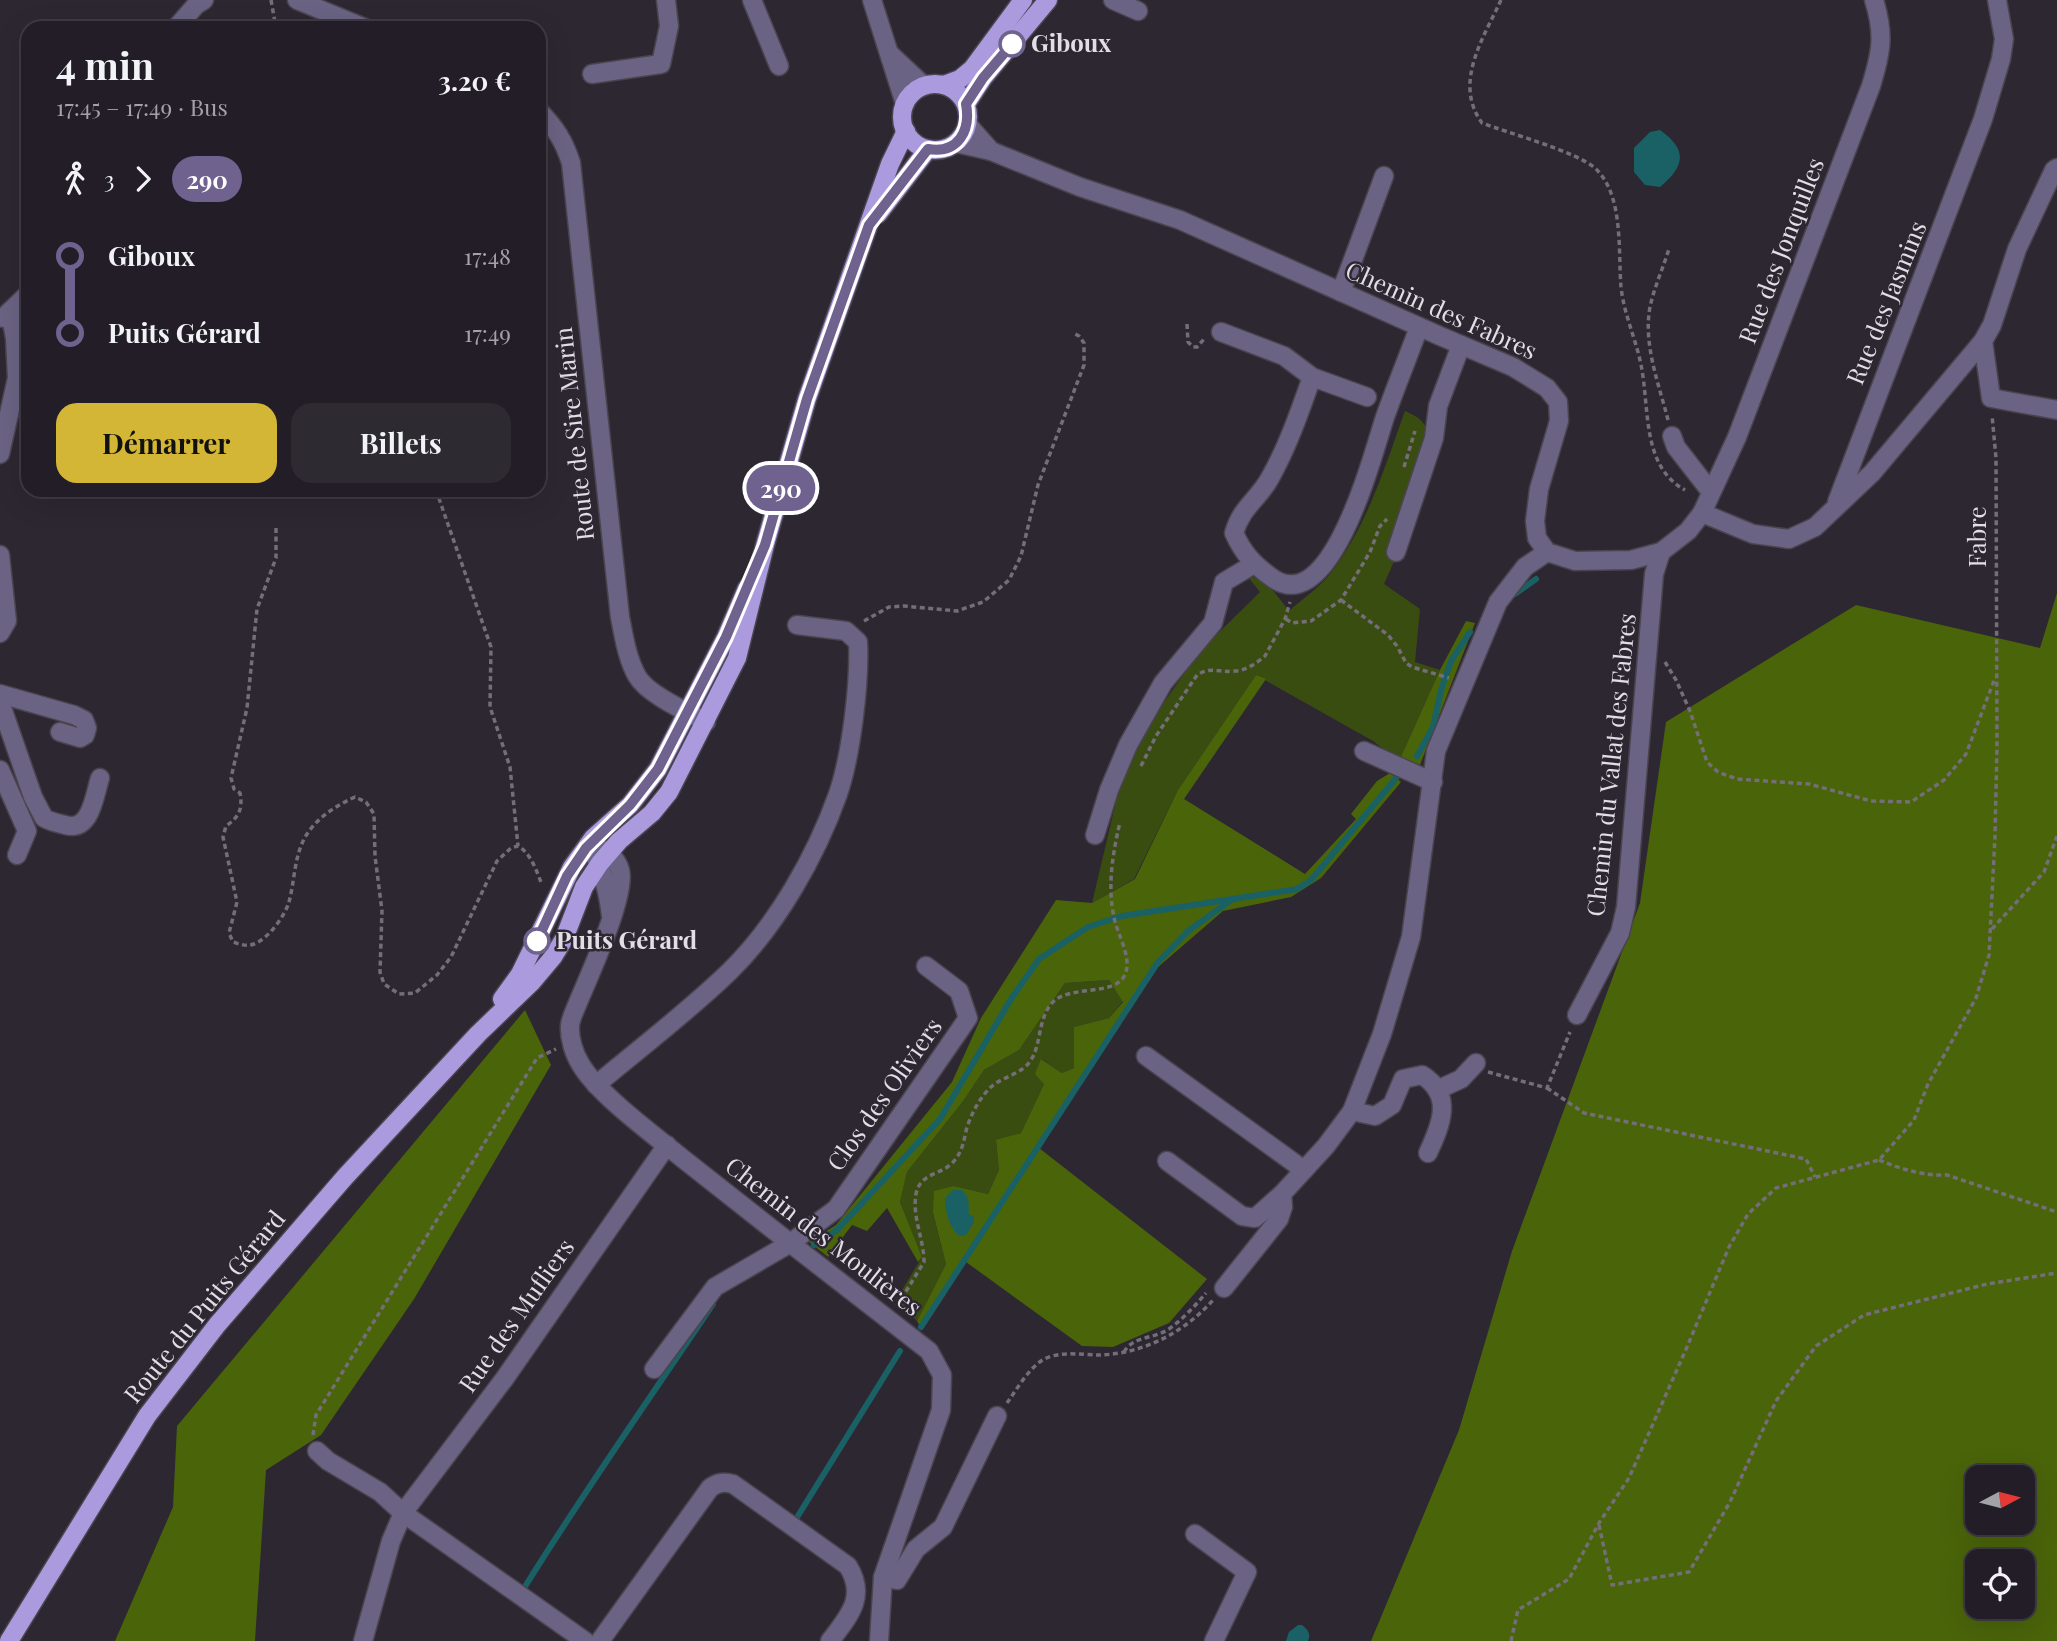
<!DOCTYPE html>
<html lang="fr">
<meta charset="utf-8">
<style>
body{margin:0;font-family:"Playfair Display",serif;background:#2e2a32;color:#f1f3f6;height:100vh;display:flex;flex-direction:column;font-size:26px;white-space:nowrap}
*{box-sizing:border-box;margin:0}
p{font-size:23px;color:#a2a2a7}
.icon{flex:none;width:38px;height:38px;fill:none;stroke:currentColor;stroke-width:2;stroke-linecap:round;stroke-linejoin:round}
.map{position:relative;flex:1;overflow:hidden}
.details{position:absolute;left:21px;top:21px;width:525px;height:476px;display:flex;flex-direction:column;background:#221d26;border-radius:21px;box-shadow:0 7px 28px #0002,0 0 0 2px #3f3b43}
.details>*{flex:none}
.badge{padding:0 14px;border-radius:23px;font-size:24px;line-height:46px}
.needle{width:46px;rotate:83deg}
.controls{position:absolute;left:1965px;top:1465px;display:grid;gap:14px}
.controls a{display:grid;place-items:center;width:70px;height:70px;border-radius:14px;background:#221d26;box-shadow:0 7px 28px #0002,0 0 0 2px #3f3b43;font-size:35px}
.map>.badge{position:absolute;translate:-50% -50%;box-shadow:0 0 0 4px #fff}
.legs{display:flex;align-items:center;gap:10px;height:77px;padding:0 35px;font-size:23px}
.legs p{margin-inline-start:auto}
.head{display:flex;align-items:center;justify-content:space-between;height:119px;padding:0 35px}
h1{font-size:38px;font-weight:700;line-height:52px}
.cta{display:flex;gap:14px;margin-top:auto;padding:14px 35px}
.cta a{flex:1;height:80px;border-radius:21px;background:#d3b635;color:#111;font-size:28px;font-weight:700;line-height:80px;text-align:center}
.cta a+a{background:#2e2a32;color:#f1f3f6}
ul{padding:0 35px;list-style:none}
li{display:flex;align-items:center;gap:24px;height:77px;font-size:26px}
li i{display:grid;place-items:center;width:10px;height:100%;margin:0 9px;background:currentColor}
li i::after{content:'';width:18px;height:18px;margin:-9px;border:5px solid;border-radius:50%;background:#221d26}
li p{margin-inline-start:auto}
li:first-child i{background:linear-gradient(#0000 50%,currentColor 0)}
li:last-child i{background:linear-gradient(currentColor 50%,#0000 0)}
.map>svg:first-child{display:block}
.green{fill:#3a4d11}
.forest{fill:#4a640a;fill-rule:evenodd}
.water{fill:#196165}
.lines{fill:none;stroke-linecap:round;stroke-linejoin:round}
.stream{stroke:#196165;stroke-width:6}
.minor-casing{stroke:#4a444f;stroke-width:21}
.major-casing{stroke:#4a444f;stroke-width:21}
.path{stroke:#746e78;stroke-width:3.5;stroke-dasharray:5 3.5;stroke-linecap:butt}
.minor{stroke:#6a6383;stroke-width:18}
.major{stroke:#ab9bde;stroke-width:18}
.line-1-casing{stroke:#fff;stroke-width:16}
.line-1{stroke:#70628f;stroke-width:10}
.stop-1-dot{fill:#fff;stroke:#70628f;stroke-width:3.5}
.labels{text-anchor:middle;stroke-width:5;stroke-linejoin:round;paint-order:stroke}
.stop-label{font-size:24px;font-weight:bold;fill:#e2dee6;stroke:#2d2732;text-anchor:start}
.street-label{font-size:24px;fill:#e2dee6;stroke:#2d2732}
</style>
<div class="map">
<svg width="2057" height="1641" viewBox="0 0 2057 1641">
<rect width="100%" height="100%" fill="#2d2732"/>
<g class="green">
<path d="M1405 411C1418 417 1426 421 1428 436L1386 554 1395 559 1384 584 1420 609 1415 662 1440 670 1399 761 1373 741 1256 675 1178 790 1134 879 1092 903 1119 789 1146 728 1200 651 1260 592 1248 577C1266 576 1278 598 1289 611 1302 599 1319 588 1330 574 1367 527 1385 466 1405 411Z"/>
<polygon points="1109,980 1123,1001 1109,1018 1074,1027 1074,1068 1062,1073 1042,1059 1044,1084 1021,1133 996,1141 999,1170 988,1194 954,1186 933,1214 946,1264 917,1321 896,1300 922,1257 900,1202 907,1172 964,1100 984,1070 1019,1050 1065,983"/>
</g>
<g class="forest">
<path d="M2057 593V1641H1371L1459 1430 1512 1251 1640 903 1666 722 1856 605 2040 648ZM1978 1477H2023V1522H1978ZM1978 1561H2023V1606H1978Z"/>
<polygon points="1466,621 1475,623 1418,770 1399,761 1440,670"/>
<polygon points="1256,675 1266,679 1184,799 1305,874 1356,819 1351,814 1377,781 1390,773 1401,782 1321,878 1291,897 1223,911 1157,968 1039,1148 1207,1279 1169,1323 1113,1347 1082,1346 966,1262 922,1330 917,1321 946,1264 933,1213 934,1191 954,1186 988,1194 999,1170 996,1140 1021,1133 1044,1084 1035,1074 1041,1059 1062,1073 1074,1068 1074,1027 1109,1018 1123,1002 1109,980 1065,983 1019,1050 984,1070 964,1100 907,1172 900,1202 922,1257 918,1262 887,1208 867,1231 852,1225 828,1257 809,1242 836,1225 952,1082 981,1018 1056,900 1092,903 1135,879 1178,790"/>
<polygon points="525,1010 551,1065 414,1299 321,1435 266,1470 255,1641 115,1641 173,1507 177,1426"/>
</g>
<g class="water">
<path d="M1660 130C1688 150 1685 166 1660 187L1645 185 1634 172V148L1650 132Z"/>
<path d="M953 1190H962C971 1199 968 1204 969 1214L974 1217V1222L966 1235 959 1236C949 1227 945 1211 945 1198Z"/>
<path d="M1298 1625H1302C1308 1630 1311 1633 1308 1641H1286L1289 1632Z"/>
</g>
<g class="lines">
<g class="stream">
<polyline points="1515,594 1536,579"/>
<polyline points="1417,756 1433,727 1441,690 1451,661 1470,632"/>
<polyline points="814,1245 837,1230 940,1119 1011,999 1039,959 1088,927 1122,916 1297,889 1311,880 1397,777"/>
<polyline points="921,1327 1158,962 1188,931 1230,901"/>
<polyline points="796,1519 900,1351"/>
<path d="M526 1585C585 1490 650 1398 713 1304"/>
</g>
<defs>
<g id="minor">
<polyline points="297,0 365,28"/>
<polyline points="752,0 779,66"/>
<polyline points="872,0 905,104"/>
<polyline points="1113,0 1138,11"/>
<polyline points="176,28 196,5 204,0"/>
<polyline points="891,55 924,86"/>
<polyline points="592,74 661,64 669,26 666,0"/>
<path d="M539 111C555 127 564 141 571 163L620 617C624 637 627 658 637 676 647 694 687 712 706 722"/>
<polyline points="968,125 991,151"/>
<path d="M956 143 991 151 1080 187 1180 220 1440 336 1513 367 1547 388 1558 402 1559 421 1539 489 1535 521 1537 538 1547 552 1575 561 1631 560 1661 552 1688 531 1702 513 1737 437 1871 86C1881 53 1885 35 1874 0"/>
<polyline points="1341,292 1384,176"/>
<polyline points="3,318 28,294"/>
<polyline points="1221,332 1284,356 1312,377 1367,397"/>
<polyline points="1983,341 1991,398 2057,410"/>
<path d="M1312 377C1300 411 1288 446 1270 478 1258 500 1242 506 1234 533 1243 553 1253 564 1271 577 1331 622 1373 453 1385 417 1396 386 1408 357 1419 327"/>
<polyline points="1672,436 1676,447 1711,492"/>
<polyline points="0,454 17,378 15,338 10,311"/>
<polyline points="1837,502 1983,119 2001,59 2004,39 1997,0"/>
<polyline points="1702,513 1753,534 1789,539 1815,527 1872,473 1983,341 1992,325 2017,249 2054,170 2057,168"/>
<polyline points="1396,552 1434,438 1438,406 1461,345"/>
<polyline points="0,555 7,621 0,633"/>
<polyline points="0,694 74,715 84,720 87,728 85,735 80,738 60,732"/>
<path d="M0 702 33 797 44 818C51 822 58 823 65 825 91 832 94 797 100 778"/>
<polyline points="1364,751 1433,782"/>
<polyline points="0,770 27,831 17,855"/>
<polyline points="1095,835 1109,790 1128,745 1163,683 1213,623 1224,582 1254,564"/>
<path d="M611 916C608 889 602 867 589 844 602 848 616 855 620 870 627 893 590 974 579 1000 576 1008 571 1017 570 1025 569 1038 574 1054 581 1065 599 1095 654 1135 682 1158 764 1223 846 1287 929 1351L942 1375 941 1410 883 1577 879 1641"/>
<polyline points="1577,1015 1620,933 1626,907 1654,574 1661,552"/>
<polyline points="1146,1056 1304,1170"/>
<path d="M596 1085C640 1048 689 1011 730 971 777 925 816 856 838 794 851 756 860 683 858 642L846 631 797 625"/>
<polyline points="1437,1090 1461,1079 1476,1063"/>
<path d="M1352 1111 1375 1116 1392 1105 1403 1079 1422 1075C1454 1095 1441 1125 1428 1153"/>
<polyline points="1167,1161 1242,1216 1255,1218 1282,1194 1326,1146 1352,1111 1382,1034 1411,937 1436,751 1498,602 1525,567 1547,552"/>
<polyline points="1224,1288 1279,1219 1283,1207 1282,1194"/>
<polyline points="654,1369 715,1287 789,1244 836,1209 968,1018 959,991 926,966"/>
<polyline points="317,1451 328,1461 380,1492 403,1513 585,1641"/>
<polyline points="1195,1534 1247,1572 1214,1641"/>
<polyline points="883,1577 897,1580 916,1549 943,1527 997,1416"/>
<polyline points="363,1641 391,1541 403,1513 505,1378 667,1145"/>
<path d="M600 1641 710 1488C718 1482 724 1482 733 1484L848 1566C867 1597 849 1616 830 1641"/>
</g>
<g id="major">
<circle cx="935" cy="117" r="33"/>
<polyline points="944,85 960,79 972,69 1023,0"/>
<polyline points="966,104 983,78 1048,0"/>
<polyline points="878,214 928,149"/>
<polyline points="502,999 520,974 572,867 593,838 630,805 658,769 726,637 747,588"/>
<polyline points="9,1641 147,1416 217,1325 345,1177 478,1034 532,982 553,957 564,939 584,887 600,863 619,841 652,813 669,792 737,658 765,545 807,399 890,164 906,131"/>
</g>
</defs>
<use href="#minor" class="minor-casing"/>
<use href="#major" class="major-casing"/>
<g class="path">
<polyline points="271,0 276,28"/>
<path d="M1501 0C1483 39 1453 83 1482 123 1508 133 1578 152 1596 169 1624 196 1618 252 1621 287 1624 315 1636 339 1641 365 1650 408 1641 466 1685 490"/>
<polyline points="1187,324 1188,342 1193,347 1197,347 1204,339"/>
<path d="M1668 420C1659 384 1643 345 1650 307 1654 288 1663 268 1669 249"/>
<polyline points="1404,467 1415,431"/>
<polyline points="436,490 491,647 490,707 510,767 518,846"/>
<path d="M276 528V558L257 609 247 708 231 778 234 789 240 793C243 809 239 817 226 826L223 837 237 902 229 933 233 942C240 944 246 947 254 944 268 939 285 916 289 902 295 880 294 854 307 834 318 817 337 805 355 797L366 802 374 814 375 856 382 911 380 972 384 984 399 994 415 993 437 975 451 957 497 861 511 848 518 846C531 853 537 872 542 885"/>
<polyline points="1341,600 1388,635 1397,646 1406,663 1412,667 1449,678"/>
<polyline points="1286,619 1292,623 1311,621 1341,600 1370,552 1380,526 1387,519"/>
<polyline points="864,621 889,607 904,606 957,611 983,602 1009,580 1021,556 1038,485 1084,365 1084,343 1079,336 1075,334"/>
<polyline points="1665,662 1676,680 1690,711 1707,762 1718,772 1737,779 1809,784 1871,801 1911,802 1944,780 1966,754 1995,678"/>
<path d="M1141 766 1156 736 1197 675C1211 666 1219 673 1235 671 1245 671 1257 663 1265 656L1285 619 1290 602"/>
<polyline points="1992,929 2044,872 2057,836"/>
<polyline points="1488,1072 1547,1088 1570,1032"/>
<polyline points="1547,1088 1584,1113 1806,1159 1815,1177"/>
<path d="M1879 1160C1901 1169 1923 1176 1947 1175L2057 1212"/>
<path d="M897 1306 924 1262C924 1239 912 1218 916 1194 920 1172 943 1175 954 1161 963 1151 964 1139 967 1127 972 1113 978 1101 988 1090 998 1078 1017 1076 1028 1064 1043 1047 1036 1018 1054 1001 1071 986 1111 995 1123 978 1135 961 1117 935 1114 917 1107 886 1113 852 1120 822"/>
<path d="M1124 1352C1133 1336 1154 1339 1169 1329 1183 1319 1195 1306 1206 1293"/>
<path d="M1007 1403C1017 1389 1027 1371 1041 1361 1057 1350 1081 1355 1099 1355 1143 1354 1185 1332 1213 1300"/>
<polyline points="313,1435 316,1415 537,1058 556,1049"/>
<polyline points="1599,1525 1612,1585 1689,1572 1730,1502 1776,1401 1816,1346 1864,1315 1987,1284 2057,1273"/>
<polyline points="1511,1641 1518,1610 1569,1579 1599,1523 1629,1478 1687,1347 1729,1247 1748,1214 1776,1188 1879,1160 1914,1120 1928,1084 1976,998 1989,955 1995,836 1997,745 1996,458 1992,415"/>
</g>
<use href="#minor" class="minor"/>
<use href="#major" class="major"/>
</g>
<g class="lines">
<defs>
<path id="line-1" d="M537 941 567 876 586 848 630 805 658 769 726 637 765 545 807 399 869 225 928 149C958 154 971 131 966 104L983 78 1012 44"/>
</defs>
<use href="#line-1" class="line-1-casing"/>
<use href="#line-1" class="line-1"/>
</g>
<g class="stop-1-dot">
<circle cx="1012" cy="44" r="12"/>
<circle cx="537" cy="941" r="12"/>
</g>
<g class="labels">
<g class="stop-label">
<text x="1031" y="52">Giboux</text>
<text x="556" y="949">Puits Gérard</text>
</g>
<g class="street-label">
<text transform="translate(1782 251) rotate(-69)" y="8">Rue des Jonquilles</text>
<text transform="translate(1887 303) rotate(-68)" y="8">Rue des Jasmins</text>
<text transform="translate(1441 311) rotate(24)" y="8">Chemin des Fabres</text>
<text transform="translate(575 434) rotate(-96)" y="8">Route de Sire Marin</text>
<text transform="translate(1978 537) rotate(-90)" y="8">Fabre</text>
<text transform="translate(1612 765) rotate(-84)" y="8">Chemin du Vallat des Fabres</text>
<text transform="translate(885 1095) rotate(-55)" y="8">Clos des Oliviers</text>
<text transform="translate(823 1237) rotate(38)" y="8">Chemin des Moulières</text>
<text transform="translate(205 1307) rotate(-51)" y="8">Route du Puits Gérard</text>
<text transform="translate(517 1316) rotate(-55)" y="8">Rue des Mufliers</text>
</g>
</g>
</svg>
<div class="controls">
<a><svg class="needle" viewBox="-14 -14 28 28"><path d="M0-13l5 13h-10z" fill="#e53935"/><path d="M0 13l5-13h-10z" fill="#a2a2a7"/></svg></a>
<a><svg class="icon" aria-label="locate" viewBox="0 0 24 24"><circle cx="12" cy="12" r="6"/><path d="M12 2v4M12 18v4M2 12h4M18 12h4"/></svg></a>
</div>
<b class="badge" style="left:781px;top:488px;background:#70628f;color:#fff">290</b>
<section class="details">
<div class="head"><div><h1>4 min</h1><p>17:45 – 17:49 · Bus</p></div><b>3.20 €</b></div>
<div class="legs"><svg class="icon" aria-label="walk" viewBox="0 0 24 24"><circle cx="13" cy="4" r="2"/><path d="M13 8l-2 6 4 7M11 14l-3 7M7 12l3-4h3l4 4"/></svg>3<svg class="icon" aria-label="forward" viewBox="0 0 24 24"><path d="M9 5l7 7-7 7"/></svg><b class="badge" style="background:#70628f;color:#fff">290</b></div>
<ul>
<li><i style="color:#70628f"></i><b>Giboux</b><p>17:48</p></li>
<li><i style="color:#70628f"></i><b>Puits Gérard</b><p>17:49</p></li>
</ul>
<div class="cta"><a>Démarrer</a><a>Billets</a></div>
</section>
</div>
